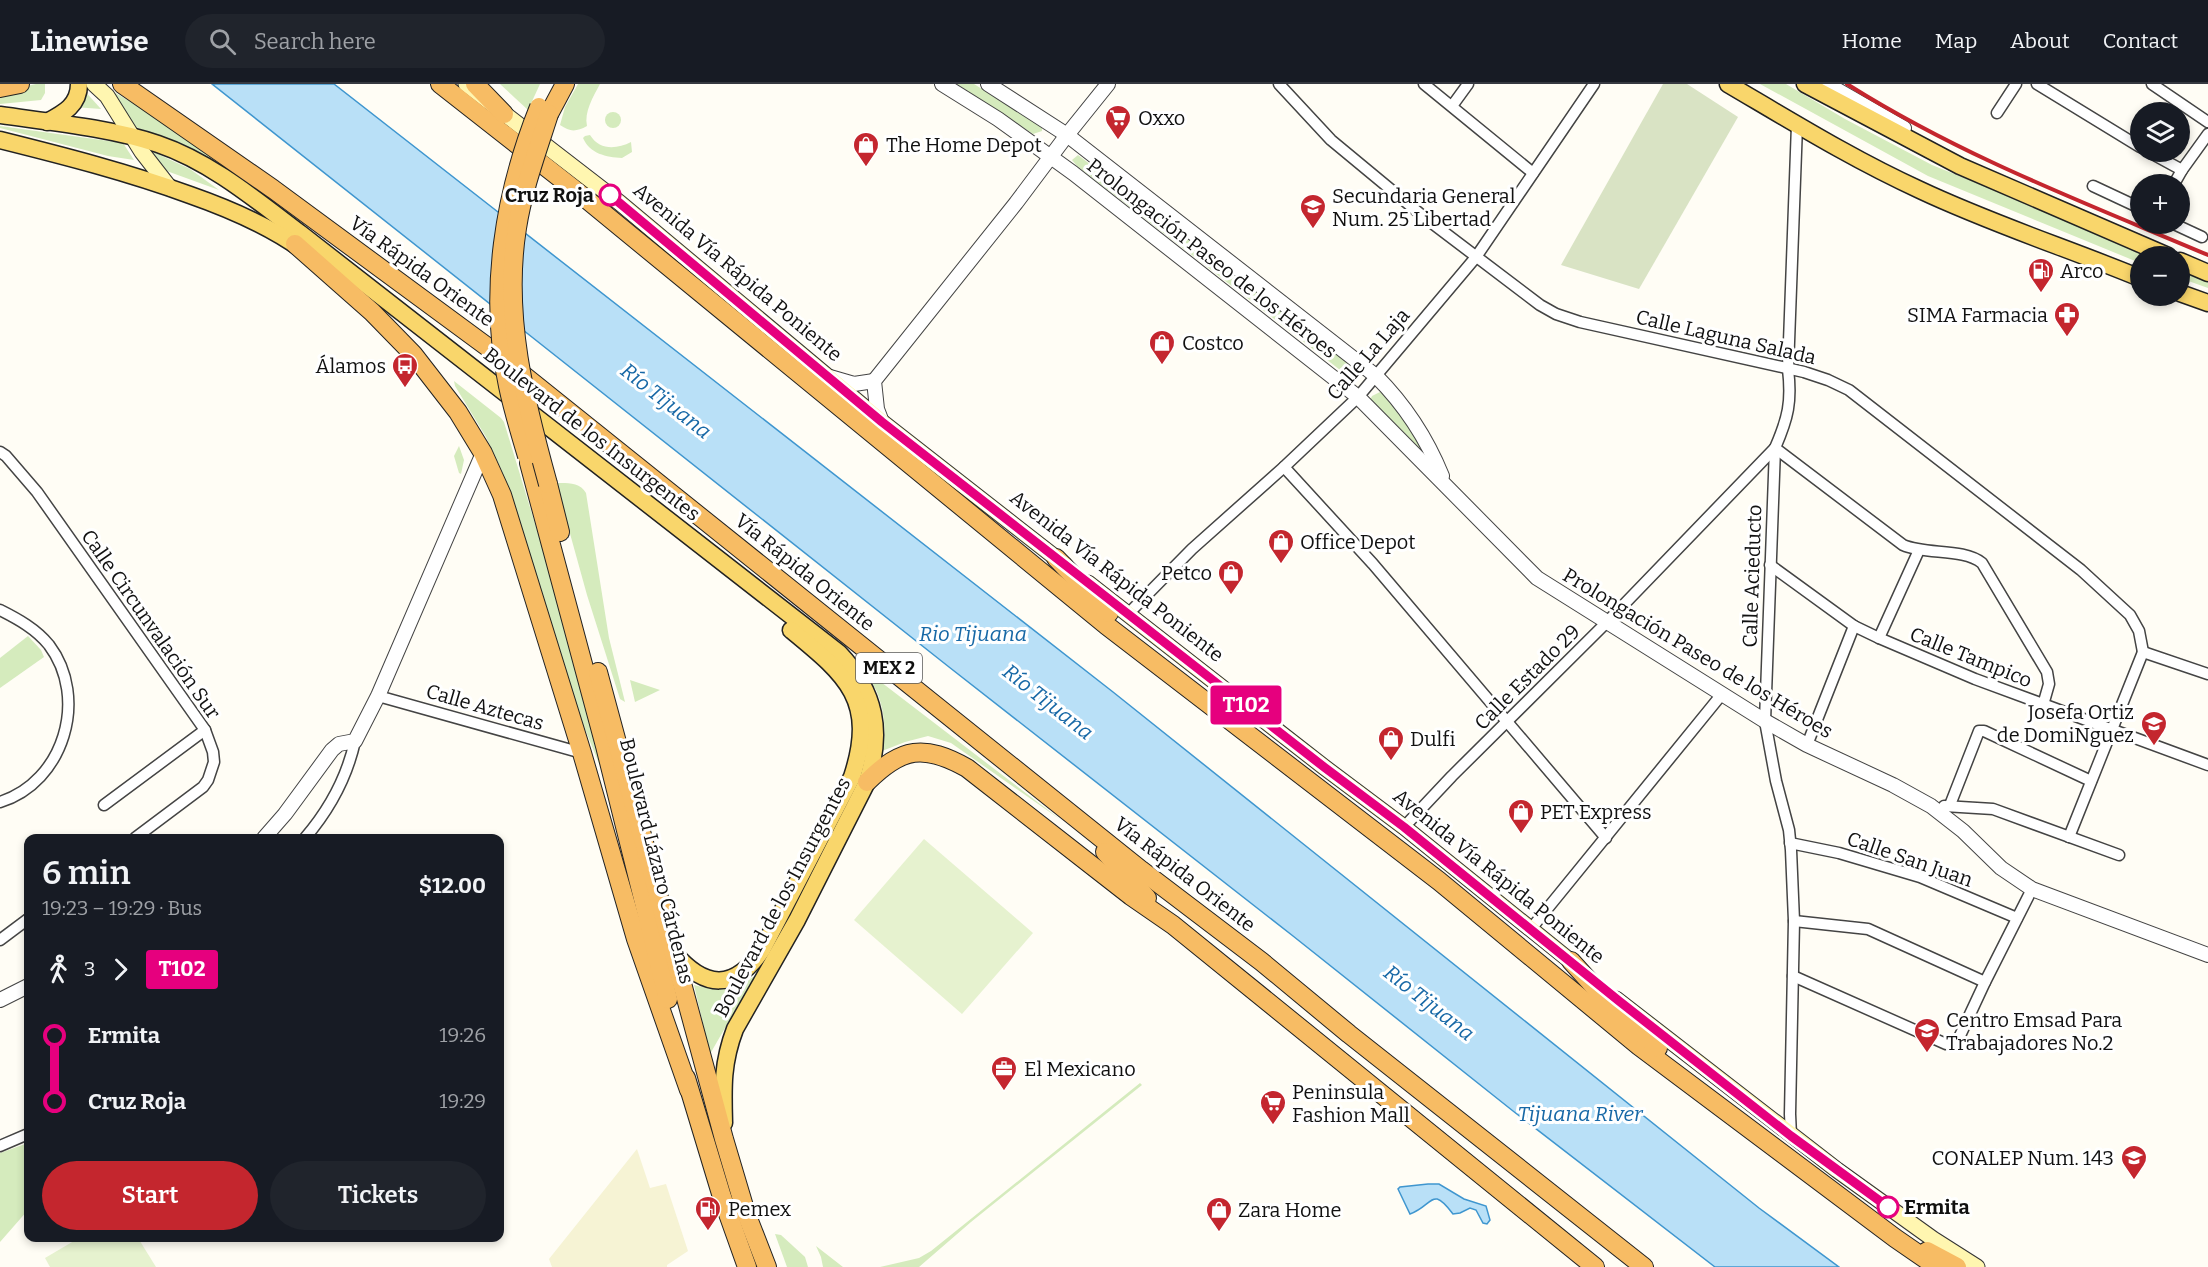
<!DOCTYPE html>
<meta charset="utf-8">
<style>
body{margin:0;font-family:Bitter,serif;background:#20242c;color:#f1f3f6;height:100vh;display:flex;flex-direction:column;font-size:22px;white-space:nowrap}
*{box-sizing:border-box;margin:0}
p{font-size:20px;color:#9ea1a6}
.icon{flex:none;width:33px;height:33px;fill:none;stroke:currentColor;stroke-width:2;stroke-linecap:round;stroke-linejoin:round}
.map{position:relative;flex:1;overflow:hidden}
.sheet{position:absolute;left:24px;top:750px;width:480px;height:408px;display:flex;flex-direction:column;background:#171b24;border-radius:12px;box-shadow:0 3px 9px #0003}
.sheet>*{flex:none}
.badge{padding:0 12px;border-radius:4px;font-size:21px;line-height:39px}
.buttons{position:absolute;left:2130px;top:18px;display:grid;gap:12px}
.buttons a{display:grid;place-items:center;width:60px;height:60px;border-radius:50%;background:#171b24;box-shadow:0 3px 9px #0003;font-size:30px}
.map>.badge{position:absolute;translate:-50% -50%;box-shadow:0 0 0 3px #fff}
.legs{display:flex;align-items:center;gap:9px;height:66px;padding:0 18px;font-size:20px}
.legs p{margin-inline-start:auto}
.overview{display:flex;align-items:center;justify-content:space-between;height:102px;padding:0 18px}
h1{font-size:33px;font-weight:600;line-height:45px}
.cta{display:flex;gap:12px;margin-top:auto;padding:12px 18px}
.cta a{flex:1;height:69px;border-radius:36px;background:#c4262e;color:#fff;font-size:24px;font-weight:600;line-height:69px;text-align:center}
.cta a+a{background:#20242c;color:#f1f3f6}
ul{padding:0 18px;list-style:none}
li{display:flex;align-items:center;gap:21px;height:66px;font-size:22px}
li i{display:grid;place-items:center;width:9px;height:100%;margin:0 8px;background:currentColor}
li i::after{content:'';width:15px;height:15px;margin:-8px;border:4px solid;border-radius:50%;background:#171b24}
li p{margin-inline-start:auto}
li:first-child i{background:linear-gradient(#0000 50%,currentColor 0)}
li:last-child i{background:linear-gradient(currentColor 50%,#0000 0)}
header{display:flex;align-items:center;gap:36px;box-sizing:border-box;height:84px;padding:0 30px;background:#171b24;border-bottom:2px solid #363941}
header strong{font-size:28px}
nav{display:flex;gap:33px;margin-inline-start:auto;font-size:21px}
.search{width:420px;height:54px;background:#20242c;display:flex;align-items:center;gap:15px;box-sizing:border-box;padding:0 21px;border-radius:33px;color:#9ea1a6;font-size:22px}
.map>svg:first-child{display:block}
.farmland{fill:#f6f3d4}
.green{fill:#d5ebbd}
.cemetery{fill:#d9e3c4}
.pitch{fill:#e6f2cf}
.water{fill:#b9e0f7;stroke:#3f96cf;stroke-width:1.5}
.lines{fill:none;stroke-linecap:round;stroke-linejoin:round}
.minor-casing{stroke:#444;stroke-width:13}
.tertiary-casing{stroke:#444;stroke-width:16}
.secondary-casing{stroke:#333;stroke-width:17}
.primary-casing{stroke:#222;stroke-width:19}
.trunk-casing{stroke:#222;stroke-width:20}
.minor{stroke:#fff;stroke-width:10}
.tertiary{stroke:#fff;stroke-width:14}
.secondary{stroke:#fff6b0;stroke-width:15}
.primary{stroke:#f9d66b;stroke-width:16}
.trunk{stroke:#f7bc64;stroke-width:18}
.rail{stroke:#c4262e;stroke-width:4}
.trunk-bridge-casing{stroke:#222;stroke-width:20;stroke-linecap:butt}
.trunk-bridge{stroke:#f7bc64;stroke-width:18}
.line-1-casing{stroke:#fff;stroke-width:14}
.line-1{stroke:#e6007e;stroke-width:9}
.stop-1-dot{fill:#fff;stroke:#e6007e;stroke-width:3}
.labels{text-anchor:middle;stroke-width:6;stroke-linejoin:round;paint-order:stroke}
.shield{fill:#fff;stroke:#585858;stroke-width:1.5}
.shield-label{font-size:18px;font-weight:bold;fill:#111}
.poi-label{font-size:20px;fill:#111;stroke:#fff;text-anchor:start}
.stop-label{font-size:20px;font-weight:bold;fill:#111;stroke:#fff;text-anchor:end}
.street-label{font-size:20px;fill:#111;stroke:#fff}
.water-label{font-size:21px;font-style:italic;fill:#1768a6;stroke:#fff}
</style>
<header>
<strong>Linewise</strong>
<div class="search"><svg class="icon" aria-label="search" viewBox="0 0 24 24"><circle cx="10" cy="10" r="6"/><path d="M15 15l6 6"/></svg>Search here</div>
<nav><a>Home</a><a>Map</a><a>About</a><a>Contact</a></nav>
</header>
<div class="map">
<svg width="2208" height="1183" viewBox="0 0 2208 1183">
<rect width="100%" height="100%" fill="#fffdf5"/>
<polygon class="farmland" points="637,1065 650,1104 666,1100 688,1167 667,1181 667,1183 552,1183 549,1175"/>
<g class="green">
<polygon points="36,0 45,0 45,9 41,16 0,20 0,8"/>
<polygon points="500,0 540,0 528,26"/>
<path d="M578 0H600C593 13 584 28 587 42 576 48 570 48 560 41L565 23Z"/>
<polygon points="957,0 974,0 1038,40 1042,44 1042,47 1033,50"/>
<polygon points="1760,0 1786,0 1845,35 1932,81 2066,135 2150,172 2140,172 2140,179 1928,92"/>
<polygon points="104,2 154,32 271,115 252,107 167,55 135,43"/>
<polygon points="82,4 101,25 74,23"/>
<circle cx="613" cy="36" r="8"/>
<polygon points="0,42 123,59 134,76 108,72 0,44"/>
<path d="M590 51C600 67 617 65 631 58L632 68 622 74C606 73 590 70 583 54L585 52Z"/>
<polygon points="147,65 190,85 219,106 164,86"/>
<polygon points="1078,71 1360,288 1361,291 1359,295 1353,296 1077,82 1072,76"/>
<polygon points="2180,185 2208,196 2208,204 2180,194"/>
<polygon points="454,297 501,334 504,338 586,607 594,642 600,682 578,628 502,387 486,353 455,302"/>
<polygon points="1380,308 1386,310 1428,369 1427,374 1370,316 1372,312"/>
<polygon points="459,362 464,376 461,390 459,389 454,372"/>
<path d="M556 399C567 399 580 398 586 409L609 554 625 618 620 615 587 511Z"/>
<polygon points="28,552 41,566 44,573 0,604 0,574"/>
<path d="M860 582 1061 736 951 659 928 652 905 658 882 667C887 649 884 623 876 606 872 598 865 590 860 582Z"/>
<polygon points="630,596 660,606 635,618"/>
<path d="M755 892 710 970 694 901C716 907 735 903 755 892Z"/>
<polygon points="1140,999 1142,1001 971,1138 919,1183 880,1183 919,1174 931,1167"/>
<polygon points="28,1059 28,1126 0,1158 0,1069"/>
<polygon points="775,1150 781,1151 805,1173 808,1183 787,1183"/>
<polygon points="816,1162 843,1183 823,1183 821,1173"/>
</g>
<polygon class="cemetery" points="1663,0 1687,0 1738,33 1639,205 1561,181"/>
<g class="pitch">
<polygon points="924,755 1033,849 962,930 854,836"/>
<polygon points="79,1154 138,1154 156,1183 50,1183 45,1174"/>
</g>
<g class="water">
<polygon points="212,0 334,0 1113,608 1759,1124 1839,1183 1715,1183 1513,1027 1293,852 949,583"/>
<path d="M1428 1100H1439L1464 1115 1486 1122 1490 1136 1487 1140 1483 1139 1476 1126 1470 1124 1460 1129 1453 1130C1431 1101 1434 1121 1410 1130L1398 1105 1400 1103Z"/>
</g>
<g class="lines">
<defs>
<g id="minor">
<polyline points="1279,0 1331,56 1424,133 1540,221 1556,230 1580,238 1804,288 1828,296 1849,306 2081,486 2130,531 2139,547 2143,568"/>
<polyline points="1424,0 1533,89"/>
<polyline points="2037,0 2140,63"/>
<polyline points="2152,0 2208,38"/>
<polyline points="1452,22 1468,0"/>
<polyline points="1997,29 2016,0"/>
<polyline points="2149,68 2182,86"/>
<polyline points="2174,100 2182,86 2208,50"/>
<polyline points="2093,102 2140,124"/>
<polyline points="2174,140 2202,153"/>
<polyline points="0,368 6,372 37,408 205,646 213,668 214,678 208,696 203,703 135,754"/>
<polyline points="1284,383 1373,480 1606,754"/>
<polyline points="1770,481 1854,542 1879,554 1975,595 2208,681"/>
<path d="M0 526C18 535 36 545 49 561 89 614 64 698 0 718"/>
<polyline points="1129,529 1192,465 1284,383 1358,313 1476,173 1594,0"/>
<polyline points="1879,554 1919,466"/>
<polyline points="2143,568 2208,590"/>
<polyline points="378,612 582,669"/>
<polyline points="1807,661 1854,542"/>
<polyline points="104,721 205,646"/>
<polyline points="1950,721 1979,647 1984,647 2091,697"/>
<polyline points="1944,722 1993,725 2119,771"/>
<path d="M1404 743 1452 692 1607 538 1775 364 1903 461C1926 471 1963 464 1982 479L2047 588 2049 600 2043 621"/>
<polyline points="2069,753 2143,568"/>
<path d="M305 754C329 726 347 693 355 657"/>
<polyline points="1790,759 1839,769 1920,793 2017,834"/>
<polyline points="1794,837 1868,845 1985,898"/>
<polyline points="1530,846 1722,610"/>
<polyline points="0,856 28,835"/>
<polyline points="1793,892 1946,960 1953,960 1958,956 1985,898 2032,805"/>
<path d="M1791 1052 1790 1030 1794 837 1791 766 1789 746 1776 697 1765 637 1775 364C1788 334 1792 318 1788 285L1797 41"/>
<polyline points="0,1062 28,1050"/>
</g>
<g id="tertiary">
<polyline points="942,0 998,35 1073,89 1358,313 1537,494 1765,637 1807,661 1893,701 1931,722 1963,747 2001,784 2032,805 2208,871"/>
<path d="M988 0 1067 51 1376 292C1404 320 1427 355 1442 392"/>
<polyline points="1827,0 1904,44"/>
<polyline points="830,293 854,300 874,297"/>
<polyline points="882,338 877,325 874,297 1016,119 1067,51 1108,0"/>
<polyline points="264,754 285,730 332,666 339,660 355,657 378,612 483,369"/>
<polyline points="0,916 28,902"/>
</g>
<g id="secondary">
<polyline points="94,0 107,12 142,68 170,104"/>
<polyline points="466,0 620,119 882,338 1065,481"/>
<polyline points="1088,499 1324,683 1404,743 1579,884"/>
<polyline points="1616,915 1837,1086 1933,1155 1977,1183"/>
</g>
<g id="primary">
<path d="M1728 0C1791 37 1854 76 1920 106 1992 140 2067 164 2140 194"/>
<polyline points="1805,0 1960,82 2168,172"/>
<path d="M0 31C49 38 111 44 158 60 211 78 256 116 301 150L839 569C876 608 883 648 867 698L797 836 735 945C722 979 723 1004 724 1039"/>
<path d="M47 38C64 29 79 21 79 0"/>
<path d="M0 56C64 72 127 88 190 111 230 125 270 142 304 167"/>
<polyline points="2180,177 2208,189"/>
<polyline points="2180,209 2208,219"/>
<path d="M674 869C705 905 734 907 762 866L852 693C877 616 847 592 791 546"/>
</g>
<g id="trunk">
<polyline points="122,0 273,105 497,270 1141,786 1262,878 1349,950 1644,1183"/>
<polyline points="440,0 574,105 1106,541 1439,797 1639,962 1895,1154 1937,1183"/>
<polyline points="475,0 504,30"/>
<polyline points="0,4 20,0"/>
<polyline points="549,30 565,0"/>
<polyline points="295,160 372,228 413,270 458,328 483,369 502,411 582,669 636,855 689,1006"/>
<polyline points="529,379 605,662 668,915"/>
<polyline points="548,400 560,448"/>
<polyline points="1056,474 1109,529"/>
<polyline points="598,588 724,1055 746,1129 767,1183"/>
<path d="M867 698C902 663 924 660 967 684L1131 812 1173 841 1595 1183"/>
<polyline points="1105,768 1147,814"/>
<polyline points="1571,877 1600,909 1658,964"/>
<polyline points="686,994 722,1113 747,1183"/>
<polyline points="1927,1167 1957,1183"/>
</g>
</defs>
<use href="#minor" class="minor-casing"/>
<use href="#tertiary" class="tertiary-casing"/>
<use href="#secondary" class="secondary-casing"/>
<use href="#primary" class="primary-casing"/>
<use href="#trunk" class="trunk-casing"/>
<use href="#minor" class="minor"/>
<use href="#tertiary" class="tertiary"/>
<use href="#secondary" class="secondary"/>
<use href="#primary" class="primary"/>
<use href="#trunk" class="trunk"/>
<path class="rail" d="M1847 0C1963 73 2083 118 2208 171"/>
<defs>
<g id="trunk-bridge">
<path d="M527 372C520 349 513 326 508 302 488 209 504 110 539 23"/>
<path d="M548 400C525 317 503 232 517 144 523 105 537 68 549 30"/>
</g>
</defs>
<use href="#trunk-bridge" class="trunk-bridge-casing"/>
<use href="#trunk-bridge" class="trunk-bridge"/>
</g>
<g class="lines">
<defs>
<polyline id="line-1" points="610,111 882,338 1324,683 1404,743 1619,917 1791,1052 1888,1123"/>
</defs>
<use href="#line-1" class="line-1-casing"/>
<use href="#line-1" class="line-1"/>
</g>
<defs>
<symbol id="supermarket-pin" viewBox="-11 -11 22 30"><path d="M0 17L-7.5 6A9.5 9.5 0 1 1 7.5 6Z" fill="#c4262e" stroke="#fff"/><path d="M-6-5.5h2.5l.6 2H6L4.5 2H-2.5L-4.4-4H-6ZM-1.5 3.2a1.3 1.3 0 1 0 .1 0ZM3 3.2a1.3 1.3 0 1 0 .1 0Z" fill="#fff"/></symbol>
<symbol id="shop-pin" viewBox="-11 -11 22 30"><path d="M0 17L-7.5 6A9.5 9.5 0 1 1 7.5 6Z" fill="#c4262e" stroke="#fff"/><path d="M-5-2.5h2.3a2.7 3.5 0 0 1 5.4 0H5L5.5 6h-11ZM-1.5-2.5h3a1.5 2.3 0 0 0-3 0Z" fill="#fff"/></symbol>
<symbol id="school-pin" viewBox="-11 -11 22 30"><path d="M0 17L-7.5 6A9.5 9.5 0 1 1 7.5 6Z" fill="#c4262e" stroke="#fff"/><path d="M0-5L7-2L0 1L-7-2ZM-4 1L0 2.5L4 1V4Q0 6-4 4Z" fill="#fff"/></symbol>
<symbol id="fuel-pin" viewBox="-11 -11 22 30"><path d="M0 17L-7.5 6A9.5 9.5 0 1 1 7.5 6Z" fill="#c4262e" stroke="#fff"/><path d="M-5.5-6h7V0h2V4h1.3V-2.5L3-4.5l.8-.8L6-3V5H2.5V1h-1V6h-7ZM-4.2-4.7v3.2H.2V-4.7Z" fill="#fff"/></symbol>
<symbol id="pharmacy-pin" viewBox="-11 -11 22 30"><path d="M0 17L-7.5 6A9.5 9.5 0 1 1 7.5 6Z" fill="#c4262e" stroke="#fff"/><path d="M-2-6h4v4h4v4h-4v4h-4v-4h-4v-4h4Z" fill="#fff"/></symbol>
<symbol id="bus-pin" viewBox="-11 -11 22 30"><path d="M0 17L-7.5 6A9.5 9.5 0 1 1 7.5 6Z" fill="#c4262e" stroke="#fff"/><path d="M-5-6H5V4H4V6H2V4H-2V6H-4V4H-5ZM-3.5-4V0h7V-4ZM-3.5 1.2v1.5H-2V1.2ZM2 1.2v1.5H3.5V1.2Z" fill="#fff"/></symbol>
<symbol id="university-pin" viewBox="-11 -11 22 30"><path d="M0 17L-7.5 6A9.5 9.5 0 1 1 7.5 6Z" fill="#c4262e" stroke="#fff"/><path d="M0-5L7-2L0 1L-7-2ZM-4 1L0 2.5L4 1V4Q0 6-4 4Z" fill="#fff"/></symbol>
<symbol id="office-pin" viewBox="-11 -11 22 30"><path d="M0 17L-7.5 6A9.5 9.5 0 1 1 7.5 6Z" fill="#c4262e" stroke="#fff"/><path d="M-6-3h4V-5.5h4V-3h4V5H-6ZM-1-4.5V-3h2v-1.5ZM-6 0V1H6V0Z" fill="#fff"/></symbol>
</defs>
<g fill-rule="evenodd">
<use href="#supermarket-pin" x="1103" y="19" width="30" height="40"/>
<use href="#shop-pin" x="851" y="46" width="30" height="40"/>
<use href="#school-pin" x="1298" y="108" width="30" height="40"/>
<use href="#fuel-pin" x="2026" y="172" width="30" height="40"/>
<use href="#pharmacy-pin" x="2052" y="216" width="30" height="40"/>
<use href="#shop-pin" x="1147" y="244" width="30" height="40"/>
<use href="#bus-pin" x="390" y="267" width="30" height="40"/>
<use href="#shop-pin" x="1266" y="443" width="30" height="40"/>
<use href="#shop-pin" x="1216" y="474" width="30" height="40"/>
<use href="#school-pin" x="2139" y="625" width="30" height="40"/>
<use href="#shop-pin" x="1376" y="640" width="30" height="40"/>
<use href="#shop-pin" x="1506" y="713" width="30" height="40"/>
<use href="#university-pin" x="1912" y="932" width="30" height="40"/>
<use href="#office-pin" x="989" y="970" width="30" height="40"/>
<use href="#supermarket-pin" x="1258" y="1004" width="30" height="40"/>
<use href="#school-pin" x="2119" y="1059" width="30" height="40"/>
<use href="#fuel-pin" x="693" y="1110" width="30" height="40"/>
<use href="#shop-pin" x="1204" y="1111" width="30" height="40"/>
</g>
<g class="stop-1-dot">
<circle cx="610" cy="111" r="10"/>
<circle cx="1888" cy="1123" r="10"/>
</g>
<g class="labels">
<rect class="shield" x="856" y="569" width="66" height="30" rx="4.5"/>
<g class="shield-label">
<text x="889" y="590">MEX 2</text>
</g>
<g class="poi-label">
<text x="1138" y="41">Oxxo</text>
<text x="886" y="68">The Home Depot</text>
<text x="1332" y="119">Secundaria General<tspan x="1332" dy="23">Num. 25 Libertad</tspan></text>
<text x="2060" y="194">Arco</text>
<text x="2048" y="238" text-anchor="end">SIMA Farmacia</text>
<text x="1182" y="266">Costco</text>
<text x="386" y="289" text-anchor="end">Álamos</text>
<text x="1300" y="465">Office Depot</text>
<text x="1212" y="496" text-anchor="end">Petco</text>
<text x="2134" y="635" text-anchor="end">Josefa Ortiz<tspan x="2134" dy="23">de DomiNguez</tspan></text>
<text x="1410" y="662">Dulfi</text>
<text x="1540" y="735">PET Express</text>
<text x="1946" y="943">Centro Emsad Para<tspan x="1946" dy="23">Trabajadores No.2</tspan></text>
<text x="1024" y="992">El Mexicano</text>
<text x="1292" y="1015">Peninsula<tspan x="1292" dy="23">Fashion Mall</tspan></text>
<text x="2114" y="1081" text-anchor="end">CONALEP Num. 143</text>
<text x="728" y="1132">Pemex</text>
<text x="1238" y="1133">Zara Home</text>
</g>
<g class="stop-label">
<text x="594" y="118">Cruz Roja</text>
<text x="1904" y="1130" text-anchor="start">Ermita</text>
</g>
<g class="street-label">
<text transform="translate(1212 174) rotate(38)" y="7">Prolongación Paseo de los Héroes</text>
<text transform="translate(422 187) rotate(36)" y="7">Vía Rápida Oriente</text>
<text transform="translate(738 188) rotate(40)" y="7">Avenida Vía Rápida Poniente</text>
<text transform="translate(1726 253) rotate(13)" y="7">Calle Laguna Salada</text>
<text transform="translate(1368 270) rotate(-49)" y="7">Calle La Laja</text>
<text transform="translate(592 350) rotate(38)" y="7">Boulevard de los Insurgentes</text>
<text transform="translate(805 488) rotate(39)" y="7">Vía Rápida Oriente</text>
<text transform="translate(1117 492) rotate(38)" y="7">Avenida Vía Rápida Poniente</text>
<text transform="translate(1752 492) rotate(-88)" y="7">Calle Acieducto</text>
<text transform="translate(151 540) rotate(55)" y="7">Calle Circunvalación Sur</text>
<text transform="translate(1698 569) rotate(31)" y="7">Prolongación Paseo de los Héroes</text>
<text transform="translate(1971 573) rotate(22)" y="7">Calle Tampico</text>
<text transform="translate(1527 593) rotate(-45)" y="7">Calle Estado 29</text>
<text transform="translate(485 623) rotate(16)" y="7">Calle Aztecas</text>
<text transform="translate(1910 775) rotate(19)" y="7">Calle San Juan</text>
<text transform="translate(657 777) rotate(76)" y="7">Boulevard Lázaro Cárdenas</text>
<text transform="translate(1185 790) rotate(38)" y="7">Vía Rápida Oriente</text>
<text transform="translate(1499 792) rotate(39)" y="7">Avenida Vía Rápida Poniente</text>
<text transform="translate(782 813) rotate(-62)" y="7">Boulevard de los Insurgentes</text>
</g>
<g class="water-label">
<text transform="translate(666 317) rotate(38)" y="7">Río Tijuana</text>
<text x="973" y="557">Rio Tijuana</text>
<text transform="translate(1048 618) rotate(38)" y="7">Río Tijuana</text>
<text transform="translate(1429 919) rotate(38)" y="7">Río Tijuana</text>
<text x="1580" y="1037">Tijuana River</text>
</g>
</g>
</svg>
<div class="buttons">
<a><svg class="icon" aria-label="layers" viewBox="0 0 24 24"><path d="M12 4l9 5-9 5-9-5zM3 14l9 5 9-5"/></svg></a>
<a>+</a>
<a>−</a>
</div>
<b class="badge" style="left:1246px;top:621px;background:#e6007e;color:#fff">T102</b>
<section class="sheet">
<div class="overview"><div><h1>6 min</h1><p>19:23 – 19:29 · Bus</p></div><b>$12.00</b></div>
<div class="legs"><svg class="icon" aria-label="walk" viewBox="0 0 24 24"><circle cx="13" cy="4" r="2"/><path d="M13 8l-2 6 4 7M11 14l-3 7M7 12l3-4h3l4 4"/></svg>3<svg class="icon" aria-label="forward" viewBox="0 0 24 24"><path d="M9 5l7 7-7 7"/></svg><b class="badge" style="background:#e6007e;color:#fff">T102</b></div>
<ul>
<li><i style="color:#e6007e"></i><b>Ermita</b><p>19:26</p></li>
<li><i style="color:#e6007e"></i><b>Cruz Roja</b><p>19:29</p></li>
</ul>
<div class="cta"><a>Start</a><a>Tickets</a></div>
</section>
</div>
